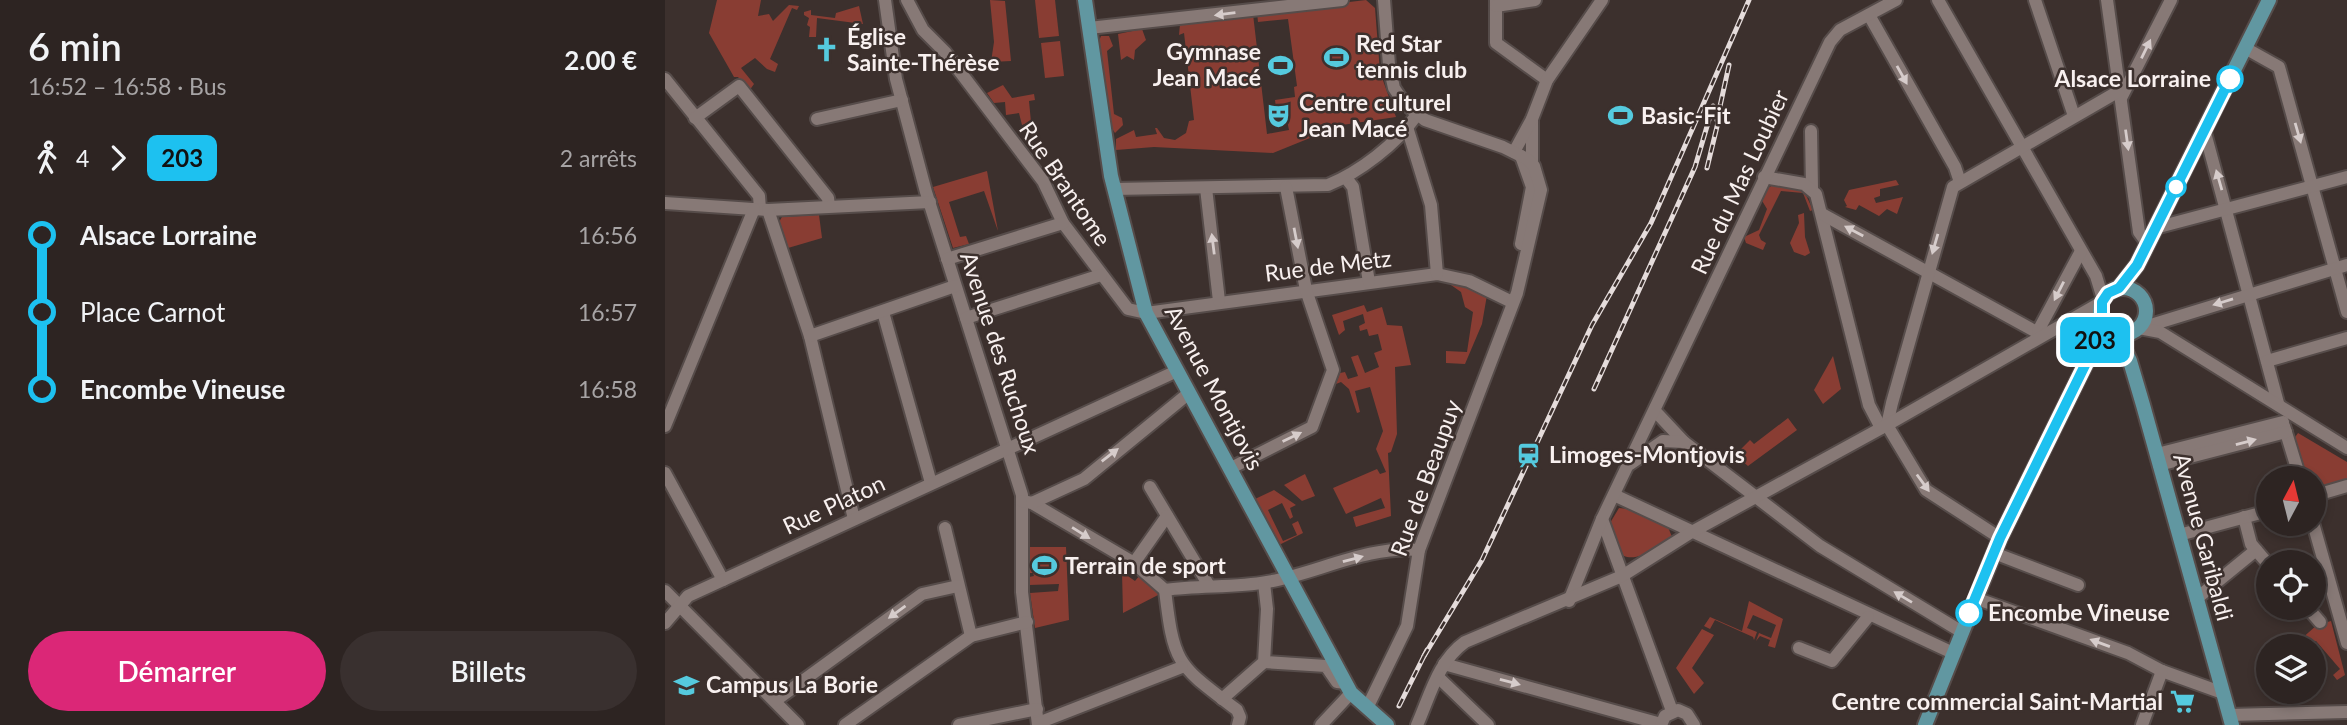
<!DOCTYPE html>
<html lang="fr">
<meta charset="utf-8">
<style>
body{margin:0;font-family:Lato,sans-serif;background:#39302f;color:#f1f3f6;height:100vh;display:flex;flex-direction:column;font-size:26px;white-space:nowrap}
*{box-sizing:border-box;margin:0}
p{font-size:23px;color:#a7a4a5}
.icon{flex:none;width:38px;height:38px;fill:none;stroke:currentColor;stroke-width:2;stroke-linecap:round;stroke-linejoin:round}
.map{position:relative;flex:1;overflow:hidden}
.panel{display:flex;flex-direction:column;background:#2d2422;width:665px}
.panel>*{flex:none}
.badge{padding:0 14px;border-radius:10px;font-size:24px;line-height:46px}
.needle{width:46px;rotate:7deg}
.fabs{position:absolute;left:1591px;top:466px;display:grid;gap:14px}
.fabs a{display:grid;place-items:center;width:70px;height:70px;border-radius:50%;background:#2d2422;box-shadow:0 4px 10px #0003,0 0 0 2px #484140;font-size:35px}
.map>.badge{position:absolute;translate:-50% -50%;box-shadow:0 0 0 4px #fff}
.legs{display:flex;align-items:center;gap:10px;height:77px;padding:0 28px;font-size:23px}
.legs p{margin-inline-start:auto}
.head{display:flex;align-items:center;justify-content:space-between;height:119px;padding:0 28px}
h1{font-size:38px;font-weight:600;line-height:52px}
.action{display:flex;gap:14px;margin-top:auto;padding:14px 28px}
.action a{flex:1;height:80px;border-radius:42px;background:#db2777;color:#fff;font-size:28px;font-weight:600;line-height:80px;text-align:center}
.action a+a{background:#39302f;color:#f1f3f6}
ul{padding:0 28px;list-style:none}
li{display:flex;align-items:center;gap:24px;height:77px;font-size:26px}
li i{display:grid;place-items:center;width:10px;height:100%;margin:0 9px;background:currentColor}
li i::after{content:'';width:18px;height:18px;margin:-9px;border:5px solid;border-radius:50%;background:#2d2422}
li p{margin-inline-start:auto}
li:first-child i{background:linear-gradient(#0000 50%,currentColor 0)}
li:last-child i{background:linear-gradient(currentColor 50%,#0000 0)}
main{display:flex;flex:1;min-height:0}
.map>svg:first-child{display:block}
.green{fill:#893d33}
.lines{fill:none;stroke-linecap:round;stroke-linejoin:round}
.minor-casing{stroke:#564c4a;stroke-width:16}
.major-casing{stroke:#564c4a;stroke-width:18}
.minor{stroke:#877976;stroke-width:12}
.major{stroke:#6197a1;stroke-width:14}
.rail-casing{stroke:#e5dcdb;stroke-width:5}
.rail{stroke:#3c302d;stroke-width:2.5;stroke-dasharray:8;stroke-linecap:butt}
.oneway{fill:#d6cccb}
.line-1-casing{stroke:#fff;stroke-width:16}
.line-1{stroke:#1dc1f0;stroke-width:10}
.stop-1-dot{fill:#fff;stroke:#1dc1f0;stroke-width:3.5}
.labels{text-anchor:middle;stroke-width:5;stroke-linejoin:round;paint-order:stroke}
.poi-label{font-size:23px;font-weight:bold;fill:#f8f0ef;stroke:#3c302d;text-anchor:start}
.stop-label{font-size:23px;font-weight:bold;fill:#f8f0ef;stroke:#3c302d;text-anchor:end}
.street-label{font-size:23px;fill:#f8f0ef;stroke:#3c302d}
</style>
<main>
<section class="panel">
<div class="head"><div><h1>6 min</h1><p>16:52 – 16:58 · Bus</p></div><b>2.00 €</b></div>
<div class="legs"><svg class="icon" aria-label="walk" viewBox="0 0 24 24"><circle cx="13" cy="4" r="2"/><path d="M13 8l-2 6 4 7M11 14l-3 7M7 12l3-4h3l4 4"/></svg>4<svg class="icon" aria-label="forward" viewBox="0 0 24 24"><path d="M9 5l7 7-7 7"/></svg><b class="badge" style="background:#1dc1f0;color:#111">203</b><p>2 arrêts</p></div>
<ul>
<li><i style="color:#1dc1f0"></i><b>Alsace Lorraine</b><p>16:56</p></li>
<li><i style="color:#1dc1f0"></i><span>Place Carnot</span><p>16:57</p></li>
<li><i style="color:#1dc1f0"></i><b>Encombe Vineuse</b><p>16:58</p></li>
</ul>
<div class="action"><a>Démarrer</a><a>Billets</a></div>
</section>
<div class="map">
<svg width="1682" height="725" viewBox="0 0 1682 725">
<rect width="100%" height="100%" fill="#3c302d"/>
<g class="green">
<polygon points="52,0 96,0 93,16 104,14 108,21 124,5 134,6 132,10 127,8 105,59 113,64 110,72 102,69 90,58 76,68 89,84 84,91 73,77 69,77 44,33"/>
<polygon points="325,0 340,1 346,61 326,62 329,42"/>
<polygon points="370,0 390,0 394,36 374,38"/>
<polygon points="701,0 710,8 715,72 731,117 677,125 608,153 489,147 451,150 451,139 469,130 471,137 492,134 490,128 492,128 499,138 510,140 521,133 524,121 529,120 519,33 514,35 515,24 588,14 602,134 624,130 619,107 611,108 610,100 630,97 629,87 632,86 623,19 593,22 592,13"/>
<polygon points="194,6 198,24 152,18 151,37 144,37 145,27 142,25 144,18 139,15 139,12 146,10 146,15 170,18 171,13"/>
<polygon points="477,29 481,40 470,50 469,60 462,56 456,60 453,34"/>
<polygon points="436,36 444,36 448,46 442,51 449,114 457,118 458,125 450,133 446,127 434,41"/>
<polygon points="395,41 399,76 380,78 376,43"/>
<polygon points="338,85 347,98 369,94 370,100 364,101 366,122 357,125 354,113 341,115 340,102 329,103 322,93"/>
<polygon points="322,171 333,231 319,191 284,202 295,237 301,236 304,244 288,248 268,187"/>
<polygon points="1231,180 1234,185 1215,189 1215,196 1209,198 1211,203 1238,197 1232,214 1222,209 1214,216 1194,205 1191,210 1180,207 1182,206 1179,200 1184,190"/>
<polygon points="1108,185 1139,191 1148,210 1145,211 1138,193 1116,191 1094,235 1096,240 1101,243 1098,250 1081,243 1079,237 1094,230 1102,209 1096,199 1101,189"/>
<polygon points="1139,213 1140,237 1145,253 1140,256 1129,252 1125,243 1134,223 1133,215"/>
<polygon points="154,215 157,238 123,248 114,222 117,217"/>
<polygon points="786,281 822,295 817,324 800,364 781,363 781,351 802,352 808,312 800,307 796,292 786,285"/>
<polygon points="699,305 702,312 717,307 722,325 737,326 746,365 730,367 732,434 726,452 723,453 726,516 691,527 688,517 720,508 716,498 681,514 668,488 712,469 715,474 721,472 711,449 718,431 705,387 690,391 695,412 692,413 684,389 676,382 671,384 675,373 680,372 683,379 693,376 686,357 693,355 700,373 714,367 709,353 717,350 713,334 704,336 702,329 695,331 694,326 700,323 698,314 678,321 680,330 674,335 667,315"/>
<polygon points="1168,356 1176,389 1158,404 1149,390"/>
<polygon points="1123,418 1132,430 1083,466 1070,455 1085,440 1089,444"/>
<polygon points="1633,433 1682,462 1682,483 1649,493 1648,478 1639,478 1628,440"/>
<polygon points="640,474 650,496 637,501 619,485"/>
<polygon points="609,490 631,505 625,508 628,517 625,519 617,503 603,510 618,541 632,535 627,524 633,521 638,533 614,545 590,499"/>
<path d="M954 508 963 509 1003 527 1007 537C996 546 964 569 953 550 949 542 948 531 945 523Z"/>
<polygon points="363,547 401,547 404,620 370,628 365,593 393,591 394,584 364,585 364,577 369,576 368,573 364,573"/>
<polygon points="457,572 470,581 475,575 495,594 458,613"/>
<polygon points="1084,601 1118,619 1110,648 1103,646 1105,640 1095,636 1091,641 1094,633 1106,638 1111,625 1088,615 1082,628 1092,632 1089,640 1088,637 1050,620 1045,629 1039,626 1045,617 1077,631"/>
<polygon points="1666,621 1680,675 1672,680 1668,675 1675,669 1651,641 1639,646 1635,640 1652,625"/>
<polygon points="1037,629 1049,635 1027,668 1039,683 1029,694 1011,668"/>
</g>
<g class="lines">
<defs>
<g id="minor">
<polyline points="220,0 231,79 261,192 357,495 357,592 373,725"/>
<polyline points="242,0 258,30 280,52 378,181 398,223 463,309 481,313 772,274 804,281 847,302"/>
<polyline points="831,0 831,43 882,80"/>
<polyline points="1273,0 1431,276 1438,299"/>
<polyline points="1370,0 1409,116"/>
<polyline points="1442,0 1474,232 1482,243"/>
<polyline points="831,6 870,0"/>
<polyline points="1204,15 1290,167 1295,182"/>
<polyline points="424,28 677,0"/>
<polyline points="1580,48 1614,67 1682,312"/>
<polyline points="0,79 94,196 95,209"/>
<polyline points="1456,98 1506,0"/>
<polyline points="30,118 74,86 163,198 164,206"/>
<polyline points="152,119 237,100"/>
<polyline points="867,119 867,163"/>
<polyline points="742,127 766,205 772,274"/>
<polyline points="1539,129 1613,403"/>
<polyline points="1146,131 1147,188"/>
<polyline points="849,152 867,119 882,80 937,0"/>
<polyline points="1099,177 1139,184 1151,194 1204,405 1216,428"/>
<polyline points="681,178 688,187 704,282"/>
<polyline points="541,188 554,301"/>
<path d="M449 189 663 185C695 172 731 144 751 116"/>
<polyline points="0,203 103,210 265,202"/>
<polyline points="103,210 145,336 189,519"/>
<polyline points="1157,214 1377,335"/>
<polyline points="1490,228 1682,177"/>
<polyline points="856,244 867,187 856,156"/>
<polyline points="282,259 398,223"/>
<polyline points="218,312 266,483"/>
<polyline points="301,318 436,275"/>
<polyline points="1489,324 1682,265"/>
<polyline points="1474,328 1495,332 1682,448"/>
<polyline points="1373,331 1416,251"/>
<polyline points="145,336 290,286"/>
<polyline points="1602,361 1682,338"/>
<polyline points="990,411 1019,442 1155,546 1297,632"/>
<polyline points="0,426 89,209"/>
<polyline points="1619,426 1635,478"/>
<polyline points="1492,454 1618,422"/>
<polyline points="965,464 998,441 1019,442"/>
<polyline points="1494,465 1621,432"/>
<polyline points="566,468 647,427 668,370 641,290 621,187"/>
<polyline points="0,473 58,580"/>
<polyline points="485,487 543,584"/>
<polyline points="949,495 1288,653"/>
<polyline points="1648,496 1682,486"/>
<path d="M357 501 367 503 469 563 500 590C533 585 570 588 602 582 651 574 702 545 754 550"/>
<polyline points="367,503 419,479 524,393"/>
<polyline points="1579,517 1586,544 1603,564"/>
<polyline points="937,519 1007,711"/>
<polyline points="1648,523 1682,643"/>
<polyline points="280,528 306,636"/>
<polyline points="1514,535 1603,511"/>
<polyline points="1335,538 1261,490 1222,425 1227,403 1288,187 1454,91"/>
<polyline points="1329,553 1413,585"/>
<polyline points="469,563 502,516"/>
<path d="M500 590C509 666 512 664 572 710L575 717 573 725"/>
<polyline points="0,591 133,725"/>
<polyline points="1310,598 1463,653 1497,671 1558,693"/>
<polyline points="1531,599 1591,550"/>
<polyline points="904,601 937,519 1165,42 1175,30 1231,0"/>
<polyline points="1642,607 1655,622"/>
<polyline points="0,623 23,596 512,371"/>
<polyline points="1134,648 1167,661 1203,617"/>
<polyline points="599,662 661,666 672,682 681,683"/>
<polyline points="779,664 996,724"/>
<polyline points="773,677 823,725"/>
<polyline points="557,699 599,662 602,609 599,583"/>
<polyline points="110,701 257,594 293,586"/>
<polyline points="703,706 742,626 754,550 852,293 876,190 869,166 862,159 838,147 760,120 739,103 729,88 724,65 719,0"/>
<polyline points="1564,715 1682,712"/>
<polyline points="373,723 517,667"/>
<polyline points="180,725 306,636 362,622"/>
<polyline points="294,725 372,709"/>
<polyline points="656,725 686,693"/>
<path d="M752 725C765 696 773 661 800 642L957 576 1025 533 1222 425 1437 302"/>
<polyline points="996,725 1000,716 1013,710 1022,714 1029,725"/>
<polyline points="1477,725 1497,671"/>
</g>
<g id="major">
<polyline points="420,0 446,176 481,313 686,693 722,725"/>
<polyline points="1454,288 1472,265 1604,0"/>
<circle cx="1458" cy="311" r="23"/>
<polyline points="1452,333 1465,361 1478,405 1567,725"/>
<polyline points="1260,725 1335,538 1425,355 1437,321"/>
</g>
</defs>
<use href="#minor" class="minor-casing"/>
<use href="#major" class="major-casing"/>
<use href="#minor" class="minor"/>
<use href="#major" class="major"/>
<defs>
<g id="rail">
<polyline points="1052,120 1064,65"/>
<polyline points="1042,168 1056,110"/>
<polyline points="929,389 1030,167 1048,106"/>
<polyline points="759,656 817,560 927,325 986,223 1084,0"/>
<polyline points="734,706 762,650"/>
</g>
</defs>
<use href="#rail" class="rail-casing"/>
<use href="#rail" class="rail"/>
</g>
<defs><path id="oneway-solid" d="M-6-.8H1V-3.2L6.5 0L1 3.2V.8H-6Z" transform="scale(1.75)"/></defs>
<g class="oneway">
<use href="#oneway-solid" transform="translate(560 14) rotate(173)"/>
<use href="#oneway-solid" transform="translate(1481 49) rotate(-64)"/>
<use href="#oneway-solid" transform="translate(1237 75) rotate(61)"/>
<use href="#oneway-solid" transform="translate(1633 133) rotate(74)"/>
<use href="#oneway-solid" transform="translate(1462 140) rotate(82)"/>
<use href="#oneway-solid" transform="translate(1554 180) rotate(-106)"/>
<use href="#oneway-solid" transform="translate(1189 231) rotate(-152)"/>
<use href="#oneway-solid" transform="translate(631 238) rotate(79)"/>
<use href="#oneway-solid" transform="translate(548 244) rotate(-97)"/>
<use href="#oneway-solid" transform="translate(1270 244) rotate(106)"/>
<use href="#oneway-solid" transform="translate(1394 291) rotate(117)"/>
<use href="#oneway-solid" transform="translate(1558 302) rotate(163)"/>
<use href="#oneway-solid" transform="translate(627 437) rotate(-26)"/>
<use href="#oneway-solid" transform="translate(1581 442) rotate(-15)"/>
<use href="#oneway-solid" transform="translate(445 455) rotate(-38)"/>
<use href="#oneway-solid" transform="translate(1258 483) rotate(54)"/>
<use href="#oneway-solid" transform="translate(416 533) rotate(32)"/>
<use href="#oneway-solid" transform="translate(688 559) rotate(-15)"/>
<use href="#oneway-solid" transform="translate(1238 597) rotate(-149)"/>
<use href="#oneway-solid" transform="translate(232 612) rotate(144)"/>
<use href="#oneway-solid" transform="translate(1435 643) rotate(-160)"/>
<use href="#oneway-solid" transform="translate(845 682) rotate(15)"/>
</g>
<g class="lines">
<defs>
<polyline id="line-1" points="1304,613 1335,538 1425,355 1437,321 1437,302 1443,293 1454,288 1472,265 1565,79"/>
</defs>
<use href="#line-1" class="line-1-casing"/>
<use href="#line-1" class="line-1"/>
</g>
<defs>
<symbol id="church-bare" viewBox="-9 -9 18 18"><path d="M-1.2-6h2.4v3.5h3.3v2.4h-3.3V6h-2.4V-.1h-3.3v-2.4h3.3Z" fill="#55cade" stroke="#3c302d" stroke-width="2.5" paint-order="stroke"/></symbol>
<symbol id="stadium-bare" viewBox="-9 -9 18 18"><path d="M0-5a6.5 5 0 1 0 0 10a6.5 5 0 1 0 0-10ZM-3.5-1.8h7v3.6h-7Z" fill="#55cade" stroke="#3c302d" stroke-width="2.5" paint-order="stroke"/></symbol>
<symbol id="theatre-bare" viewBox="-9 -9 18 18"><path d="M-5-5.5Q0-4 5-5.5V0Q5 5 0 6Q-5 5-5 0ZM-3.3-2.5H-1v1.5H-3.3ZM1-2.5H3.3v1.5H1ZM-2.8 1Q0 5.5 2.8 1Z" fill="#55cade" stroke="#3c302d" stroke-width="2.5" paint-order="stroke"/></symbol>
<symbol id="station-bare" viewBox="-9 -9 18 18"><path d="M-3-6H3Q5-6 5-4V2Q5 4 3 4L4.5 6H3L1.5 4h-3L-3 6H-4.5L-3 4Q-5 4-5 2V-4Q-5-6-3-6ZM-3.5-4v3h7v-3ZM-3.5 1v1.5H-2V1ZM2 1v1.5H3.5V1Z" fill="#55cade" stroke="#3c302d" stroke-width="2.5" paint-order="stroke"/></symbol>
<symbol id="university-bare" viewBox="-9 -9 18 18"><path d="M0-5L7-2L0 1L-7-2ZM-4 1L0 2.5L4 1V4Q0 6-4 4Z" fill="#55cade" stroke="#3c302d" stroke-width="2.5" paint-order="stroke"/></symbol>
<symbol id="supermarket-bare" viewBox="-9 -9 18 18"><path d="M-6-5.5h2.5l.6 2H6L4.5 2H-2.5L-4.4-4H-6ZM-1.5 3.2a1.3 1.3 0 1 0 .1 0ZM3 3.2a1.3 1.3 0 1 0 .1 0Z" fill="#55cade" stroke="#3c302d" stroke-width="2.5" paint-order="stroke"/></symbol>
</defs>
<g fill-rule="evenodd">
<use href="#church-bare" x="144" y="32" width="35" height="35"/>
<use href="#stadium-bare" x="654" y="40" width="35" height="35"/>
<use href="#stadium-bare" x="598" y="48" width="35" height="35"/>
<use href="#theatre-bare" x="596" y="98" width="35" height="35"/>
<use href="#stadium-bare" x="938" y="98" width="35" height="35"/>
<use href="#station-bare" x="846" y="438" width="35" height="35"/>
<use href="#stadium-bare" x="362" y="548" width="35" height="35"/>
<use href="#university-bare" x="4" y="668" width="35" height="35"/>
<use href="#supermarket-bare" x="1500" y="684" width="35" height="35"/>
</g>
<g class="stop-1-dot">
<circle cx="1565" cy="79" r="12"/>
<circle cx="1511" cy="187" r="9"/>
<circle cx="1304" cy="613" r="12"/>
</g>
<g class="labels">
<g class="poi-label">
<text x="182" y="45">Église<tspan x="182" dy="26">Sainte-Thérèse</tspan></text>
<text x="691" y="52">Red Star<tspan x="691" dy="26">tennis club</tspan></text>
<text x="596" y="60" text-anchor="end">Gymnase<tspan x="596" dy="26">Jean Macé</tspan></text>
<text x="634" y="111">Centre culturel<tspan x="634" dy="26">Jean Macé</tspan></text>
<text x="976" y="124">Basic-Fit</text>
<text x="884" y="463">Limoges-Montjovis</text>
<text x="400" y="574">Terrain de sport</text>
<text x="41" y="693">Campus La Borie</text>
<text x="1498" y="710" text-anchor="end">Centre commercial Saint-Martial</text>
</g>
<g class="stop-label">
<text x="1546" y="87">Alsace Lorraine</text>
<text x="1323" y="621" text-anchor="start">Encombe Vineuse</text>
</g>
<g class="street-label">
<text transform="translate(1075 182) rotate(-65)" y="8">Rue du Mas Loubier</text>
<text transform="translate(400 184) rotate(56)" y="8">Rue Brantome</text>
<text transform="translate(663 266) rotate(-7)" y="8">Rue de Metz</text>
<text transform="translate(335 353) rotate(72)" y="8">Avenue des Ruchoux</text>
<text transform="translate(549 388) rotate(62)" y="8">Avenue Montjovis</text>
<text transform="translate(761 478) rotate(-70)" y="8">Rue de Beaupuy</text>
<text transform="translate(169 505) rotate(-25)" y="8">Rue Platon</text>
<text transform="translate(1538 537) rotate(75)" y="8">Avenue Garibaldi</text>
</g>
</g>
</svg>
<div class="fabs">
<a><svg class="needle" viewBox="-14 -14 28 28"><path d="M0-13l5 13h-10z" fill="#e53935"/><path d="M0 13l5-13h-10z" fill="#a7a4a5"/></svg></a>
<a><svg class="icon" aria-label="locate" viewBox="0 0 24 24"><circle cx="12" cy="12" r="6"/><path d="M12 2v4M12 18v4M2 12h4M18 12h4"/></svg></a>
<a><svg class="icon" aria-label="layers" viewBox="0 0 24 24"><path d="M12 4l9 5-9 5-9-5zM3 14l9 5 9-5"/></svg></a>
</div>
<b class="badge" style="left:1430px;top:340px;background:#1dc1f0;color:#111">203</b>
</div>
</main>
